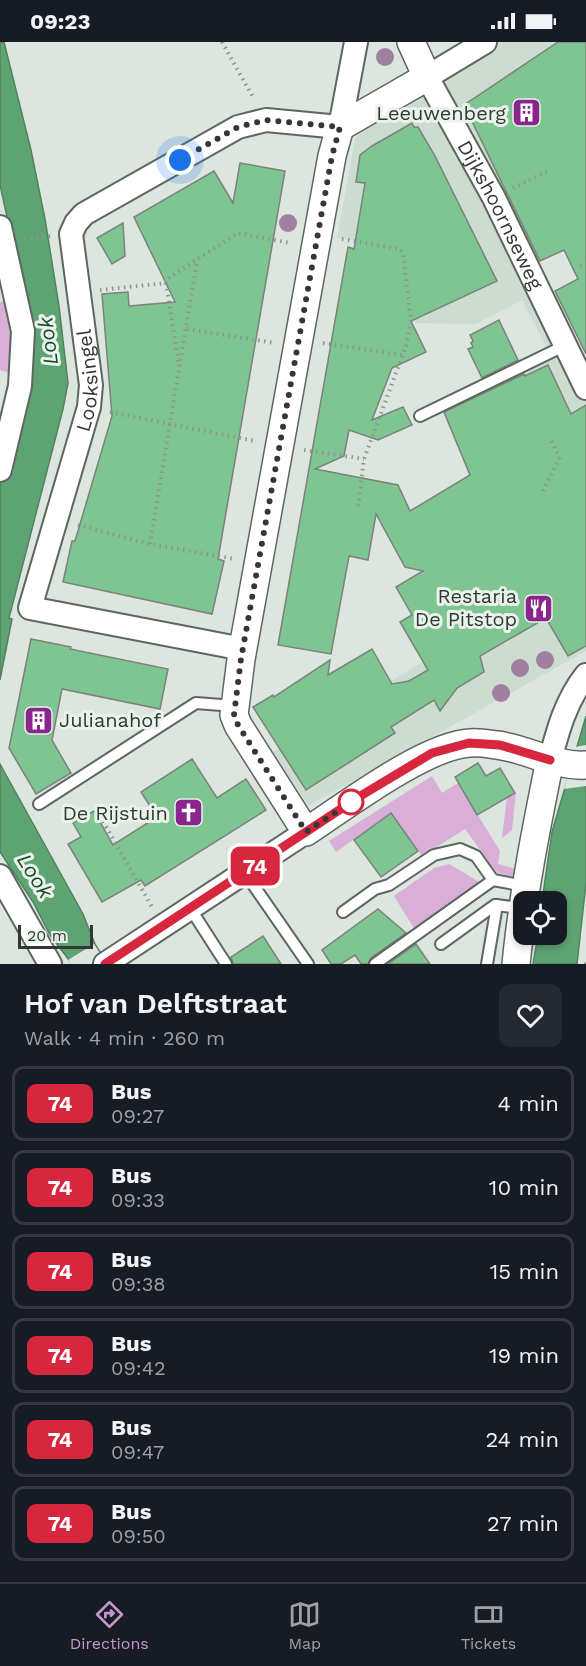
<!DOCTYPE html>
<meta charset="utf-8">
<style>
body{margin:0;font-family:"Work Sans",sans-serif;background:#242831;color:#f1f3f6;height:100vh;display:flex;flex-direction:column;font-size:22px;white-space:nowrap}
*{box-sizing:border-box;margin:0}
p{font-size:20px;color:#9ea1a6}
.icon{flex:none;width:33px;height:33px;fill:none;stroke:currentColor;stroke-width:2;stroke-linecap:round;stroke-linejoin:round}
.map{position:relative;height:922px;overflow:hidden}
.panel{display:flex;flex-direction:column;background:#171b24;flex:1}
.panel>*{flex:none}
.badge{padding:0 12px;border-radius:9px;font-size:21px;line-height:39px}
.controls{position:absolute;left:513px;top:849px;display:grid;gap:12px}
.controls a{display:grid;place-items:center;width:54px;height:54px;border-radius:12px;background:#171b24;box-shadow:0 3px 9px #0003;font-size:30px}
.scale{position:absolute;left:18px;bottom:15px;width:75px;box-sizing:border-box;padding-left:6px;border:3px solid #343734;border-top:0;font-size:16px;line-height:21px;white-space:nowrap;color:#343734;-webkit-text-stroke:4px #e9f2eb;paint-order:stroke}
.you{position:absolute;width:30px;height:30px;margin:-15px;border:4px solid #fff;border-radius:50%;background:#1a73e8;box-shadow:0 0 0 9px #1a73e833}
.map>.badge{position:absolute;translate:-50% -50%;box-shadow:0 0 0 3px #fff}
.round{display:grid;place-items:center;flex:none;width:63px;height:63px;border-radius:12px;background:#242831}
.head{display:flex;align-items:center;justify-content:space-between;height:102px;padding:0 24px}
h1{font-size:28px;font-weight:600;line-height:45px}
ul{padding:0;list-style:none}
li{display:flex;align-items:center;gap:18px;height:75px;margin:0 12px 9px;padding:0 12px;border:3px solid #363941;border-radius:12px}
li div{flex:1}
li b{display:block;font-size:22px}
li em{font-style:normal}
li .badge{min-width:66px;font-weight:700;text-align:center}
.status{display:flex;justify-content:space-between;align-items:center;height:42px;padding:0 30px;background:#171b24;direction:ltr}
.status svg{height:16px;fill:currentColor}
.dock{display:flex;justify-content:space-around;align-items:center;height:84px;border-top:2px solid #363941;background:#171b24;font-size:16px;color:#9ea1a6}
.dock a{display:grid;justify-items:center;gap:3px}
.dock .on{color:#c296c6}
.map>svg:first-child{display:block}
.built{fill:#ccdcd0}
.green{fill:#d9afd8}
.water{fill:#5ea473;stroke:#518360;stroke-width:1.5}
.pier{fill:#dce5de}
.building{fill:#7ec591;stroke:#7a837c;stroke-width:1.5}
.lines{fill:none;stroke-linecap:round;stroke-linejoin:round}
.service-casing{stroke:#5e6660;stroke-width:14}
.minor-casing{stroke:#5e6660;stroke-width:26}
.tertiary-casing{stroke:#5e6660;stroke-width:30}
.path{stroke:#8e948f;stroke-width:4;stroke-dasharray:1.5 4.5;stroke-linecap:butt}
.service{stroke:#fff;stroke-width:10}
.minor{stroke:#fff;stroke-width:22}
.tertiary{stroke:#fff;stroke-width:27}
.tree{fill:#a07fa2}
.line-casing{stroke:#fff;stroke-width:14}
.line{stroke:#d7263d;stroke-width:9}
.walk{stroke:#343734;stroke-width:6;stroke-dasharray:0 10.8}
.stop-dot{fill:#fff;stroke:#d7263d;stroke-width:3}
.labels{text-anchor:middle;stroke-width:6;stroke-linejoin:round;paint-order:stroke}
.poi-label{font-size:20px;fill:#343734;stroke:#e9f2eb;text-anchor:end}
.street-label{font-size:20px;fill:#343734;stroke:#e9f2eb}
.water-label{font-size:21px;font-style:italic;fill:#164b29;stroke:#e9f2eb}
</style>
<div class="status"><b>09:23</b><svg viewBox="0 0 49 12"><path d="M0 12V9h3v3zM5 12V6h3v6zM10 12V3h3v9zM15 12V0h3v12zM26 1h20v11H26zM47 4h2v5h-2z"/></svg></div>
<div class="map">
<svg width="586" height="922" viewBox="0 0 586 922">
<rect width="100%" height="100%" fill="#dce5de"/>
<g class="built">
<polygon points="501,0 586,0 551,126 484,156 586,339 586,423 503,374 488,344 551,314 522,258 476,282 415,281 403,209 399,205 337,196 355,96 371,81"/>
<polygon points="586,522 586,609 308,764 273,710"/>
</g>
<g class="green">
<polygon points="6,259 11,264 13,332 0,328 0,260"/>
<polygon points="432,734 442,751 458,741 500,809 498,822 517,827 515,835 498,831 494,827 465,787 422,814 391,771 336,810 329,799"/>
<polygon points="516,750 512,788 502,796 507,755"/>
<polygon points="449,822 481,841 415,888 394,854 434,826"/>
</g>
<g class="water">
<polygon points="0,0 4,0 31,108 45,177 59,264 68,341 63,367 9,576 12,577 0,638 0,444 23,357 32,288 0,143"/>
<polygon points="586,674 586,841 577,922 533,922 538,893 556,892 556,860 542,859 552,790"/>
<polygon points="0,722 83,872 95,902 107,922 72,922 50,893 33,860 0,810"/>
</g>
<g class="pier">
<polygon points="586,703 586,744 564,747 575,705"/>
<polygon points="94,902 107,922 71,922 68,918"/>
</g>
<g class="building">
<polygon points="558,0 586,0 586,312 555,249 578,237 564,208 540,219 464,63"/>
<polygon points="412,81 414,85 418,85 435,114 497,239 411,279 426,310 392,326 372,378 403,365 412,383 378,398 349,388 344,414 315,427 398,443 410,469 470,433 444,370 524,332 525,334 548,323 571,372 586,363 586,604 568,614 546,576 480,614 484,630 457,646 440,669 434,658 391,685 395,691 306,748 253,665 273,653 274,655 330,618 328,633 372,607 392,642 409,639 428,628 400,580 412,573 396,545 423,529 405,525 376,472 368,518 349,514 331,612 278,603 348,205 354,207 365,141 356,140 360,113 372,104"/>
<polygon points="240,121 285,129 218,517 224,519 212,572 63,540 72,499 75,499 112,374 102,252 128,250 129,264 175,260 134,175 214,129 233,161"/>
<polygon points="123,181 125,214 112,222 97,196"/>
<polygon points="499,278 518,318 482,336 468,307 473,305 471,301 473,299 470,293"/>
<polygon points="31,597 71,605 70,607 168,627 160,667 62,647 52,698 71,731 36,752 9,706"/>
<polygon points="192,717 217,756 246,737 266,768 145,844 141,838 102,860 68,802 81,795 73,781 94,769 113,803 157,775 141,750"/>
<polygon points="478,721 486,734 500,726 515,751 477,773 455,735"/>
<polygon points="391,771 418,809 381,835 354,798"/>
<polygon points="378,867 406,891 371,916 368,922 361,922 355,913 341,922 331,922 322,908"/>
<polygon points="263,894 281,922 233,922 231,915"/>
<polygon points="416,902 430,922 388,922"/>
</g>
<g class="lines">
<defs>
<g id="service">
<polyline points="420,374 566,303"/>
<polyline points="39,762 196,661 234,664"/>
<polyline points="245,831 308,922"/>
<polyline points="190,866 226,922"/>
<polyline points="343,870 375,847 389,843 434,813 460,807 476,814 493,838 525,844"/>
<polyline points="441,902 495,863 522,866"/>
<polyline points="375,922 493,838"/>
<polyline points="487,922 497,863"/>
</g>
<g id="minor">
<path id="s1" d="M485 0 427 35 494 156 586 346"/>
<polyline points="0,185 23,289 20,344 0,428"/>
<path id="s2" d="M243 607 30 566 89 365 91 343 71 192 76 181 84 172 238 85 266 78 340 85 356 0"/>
<path d="M550 718C558 688 566 658 586 633"/>
<polyline points="0,834 50,922"/>
<polyline points="105,922 306,790"/>
</g>
<g id="tertiary">
<path d="M411 0 427 35 340 85 332 114 241 617 234 673 238 683 306 790C344 765 426 703 470 701 479 700 489 702 497 703 528 707 555 725 586 723"/>
<path d="M516 922C523 852 536 787 550 718"/>
</g>
</defs>
<use href="#service" class="service-casing"/>
<use href="#minor" class="minor-casing"/>
<use href="#tertiary" class="tertiary-casing"/>
<g class="path">
<polyline points="222,0 254,57"/>
<polyline points="513,146 550,128"/>
<polyline points="342,197 399,207 403,211 411,279 406,304 364,417 358,466"/>
<polyline points="25,198 50,194"/>
<polyline points="580,224 586,222"/>
<polyline points="166,241 179,323"/>
<polyline points="100,248 166,241 167,237 238,191 290,201"/>
<polyline points="187,287 275,301"/>
<polyline points="323,301 402,313"/>
<polyline points="110,370 255,399"/>
<polyline points="552,399 559,415"/>
<polyline points="304,408 364,417"/>
<polyline points="543,449 561,413"/>
<polyline points="78,483 150,502 235,517"/>
<polyline points="150,502 197,219"/>
<polyline points="97,769 152,865"/>
<polyline points="586,922 586,920"/>
</g>
<use href="#service" class="service"/>
<use href="#minor" class="minor"/>
<use href="#tertiary" class="tertiary"/>
</g>
<g class="tree">
<circle cx="385" cy="15" r="9"/>
<circle cx="288" cy="181" r="9"/>
<circle cx="545" cy="618" r="9"/>
<circle cx="520" cy="626" r="9"/>
<circle cx="501" cy="651" r="9"/>
</g>
<g class="lines">
<defs>
<polyline id="line" points="105,922 362,753 432,711 469,701 500,703 550,718"/>
</defs>
<use href="#line" class="line-casing"/>
<use href="#line" class="line"/>
<polyline class="walk" points="180,118 238,85 266,78 340,85 332,114 241,617 234,673 238,683 306,790 351,760"/>
</g>
<defs>
<symbol id="building-square" viewBox="-11 -11 22 22"><rect x="-9" y="-9" width="18" height="18" rx="4" fill="#89258c" stroke="#e9f2eb"/><path d="M-4-6H4V6H1V3H-1V6H-4ZM-2.5-4.3h1.7v1.8h-1.7ZM.8-4.3h1.7v1.8H.8ZM-2.5-1h1.7V.8h-1.7ZM.8-1h1.7V.8H.8Z" fill="#fff"/></symbol>
<symbol id="restaurant-square" viewBox="-11 -11 22 22"><rect x="-9" y="-9" width="18" height="18" rx="4" fill="#89258c" stroke="#e9f2eb"/><path d="M-5-6h1v4h1v-4h1v4h1v-4h1v5L-1.5 .5V6h-2V.5L-5-1ZM5-6V6H3V1.5H1.5Q1.5-4 5-6Z" fill="#fff"/></symbol>
<symbol id="church-square" viewBox="-11 -11 22 22"><rect x="-9" y="-9" width="18" height="18" rx="4" fill="#89258c" stroke="#e9f2eb"/><path d="M-1.2-6h2.4v3.5h3.3v2.4h-3.3V6h-2.4V-.1h-3.3v-2.4h3.3Z" fill="#fff"/></symbol>
</defs>
<g fill-rule="evenodd">
<use href="#building-square" x="510" y="54" width="33" height="33"/>
<use href="#restaurant-square" x="522" y="550" width="33" height="33"/>
<use href="#building-square" x="22" y="662" width="33" height="33"/>
<use href="#church-square" x="172" y="754" width="33" height="33"/>
</g>
<circle class="stop-dot" cx="351" cy="760" r="12"/>
<g class="labels">
<g class="poi-label">
<text x="506" y="78">Leeuwenberg</text>
<text x="517" y="561">Restaria<tspan x="517" dy="23">De Pitstop</tspan></text>
<text x="59" y="685" text-anchor="start">Julianahof</text>
<text x="168" y="778">De Rijstuin</text>
</g>
<g class="street-label">
<text dy="7" stroke="none"><textPath href="#s1" startOffset="224">Dijkshoornseweg</textPath></text>
<text dy="7" stroke="none"><textPath href="#s2" startOffset="453">Looksingel</textPath></text>
</g>
<g class="water-label">
<text transform="translate(48 299) rotate(-97)" y="7">Look</text>
<text transform="translate(35 834) rotate(58)" y="7">Look</text>
</g>
</g>
</svg>
<div class="controls">
<a><svg class="icon" aria-label="locate" viewBox="0 0 24 24"><circle cx="12" cy="12" r="6"/><path d="M12 2v4M12 18v4M2 12h4M18 12h4"/></svg></a>
</div>
<div class="scale">20 m</div>
<div class="you" style="left:180px;top:118px"></div>
<b class="badge" style="left:255px;top:824px;background:#d7263d;color:#fff">74</b>
</div>
<section class="panel">
<div class="head"><div><h1>Hof van Delftstraat</h1><p>Walk · 4 min · 260 m</p></div><a class="round"><svg class="icon" aria-label="heart" viewBox="0 0 24 24"><path d="M12 20l-8-8c-3-5 5-10 8-4 3-6 11-1 8 4z"/></svg></a></div>
<ul>
<li><span class="badge" style="background:#d7263d;color:#fff">74</span><div><b>Bus</b><p>09:27</p></div><em>4 min</em></li>
<li><span class="badge" style="background:#d7263d;color:#fff">74</span><div><b>Bus</b><p>09:33</p></div><em>10 min</em></li>
<li><span class="badge" style="background:#d7263d;color:#fff">74</span><div><b>Bus</b><p>09:38</p></div><em>15 min</em></li>
<li><span class="badge" style="background:#d7263d;color:#fff">74</span><div><b>Bus</b><p>09:42</p></div><em>19 min</em></li>
<li><span class="badge" style="background:#d7263d;color:#fff">74</span><div><b>Bus</b><p>09:47</p></div><em>24 min</em></li>
<li><span class="badge" style="background:#d7263d;color:#fff">74</span><div><b>Bus</b><p>09:50</p></div><em>27 min</em></li>
</ul>
</section>
<nav class="dock">
<a class="on"><svg class="icon" aria-label="directions" viewBox="0 0 24 24"><path d="M12 3l9 9-9 9-9-9zM9 14v-3h6M13 9l2 2-2 2"/></svg>Directions</a>
<a><svg class="icon" aria-label="map" viewBox="0 0 24 24"><path d="M3 6l6-2 6 2 6-2v14l-6 2-6-2-6 2zM9 4v14M15 6v14"/></svg>Map</a>
<a><svg class="icon" aria-label="tickets" viewBox="0 0 24 24"><path d="M3 7h18v10H3zM15 7v10"/></svg>Tickets</a>
</nav>
